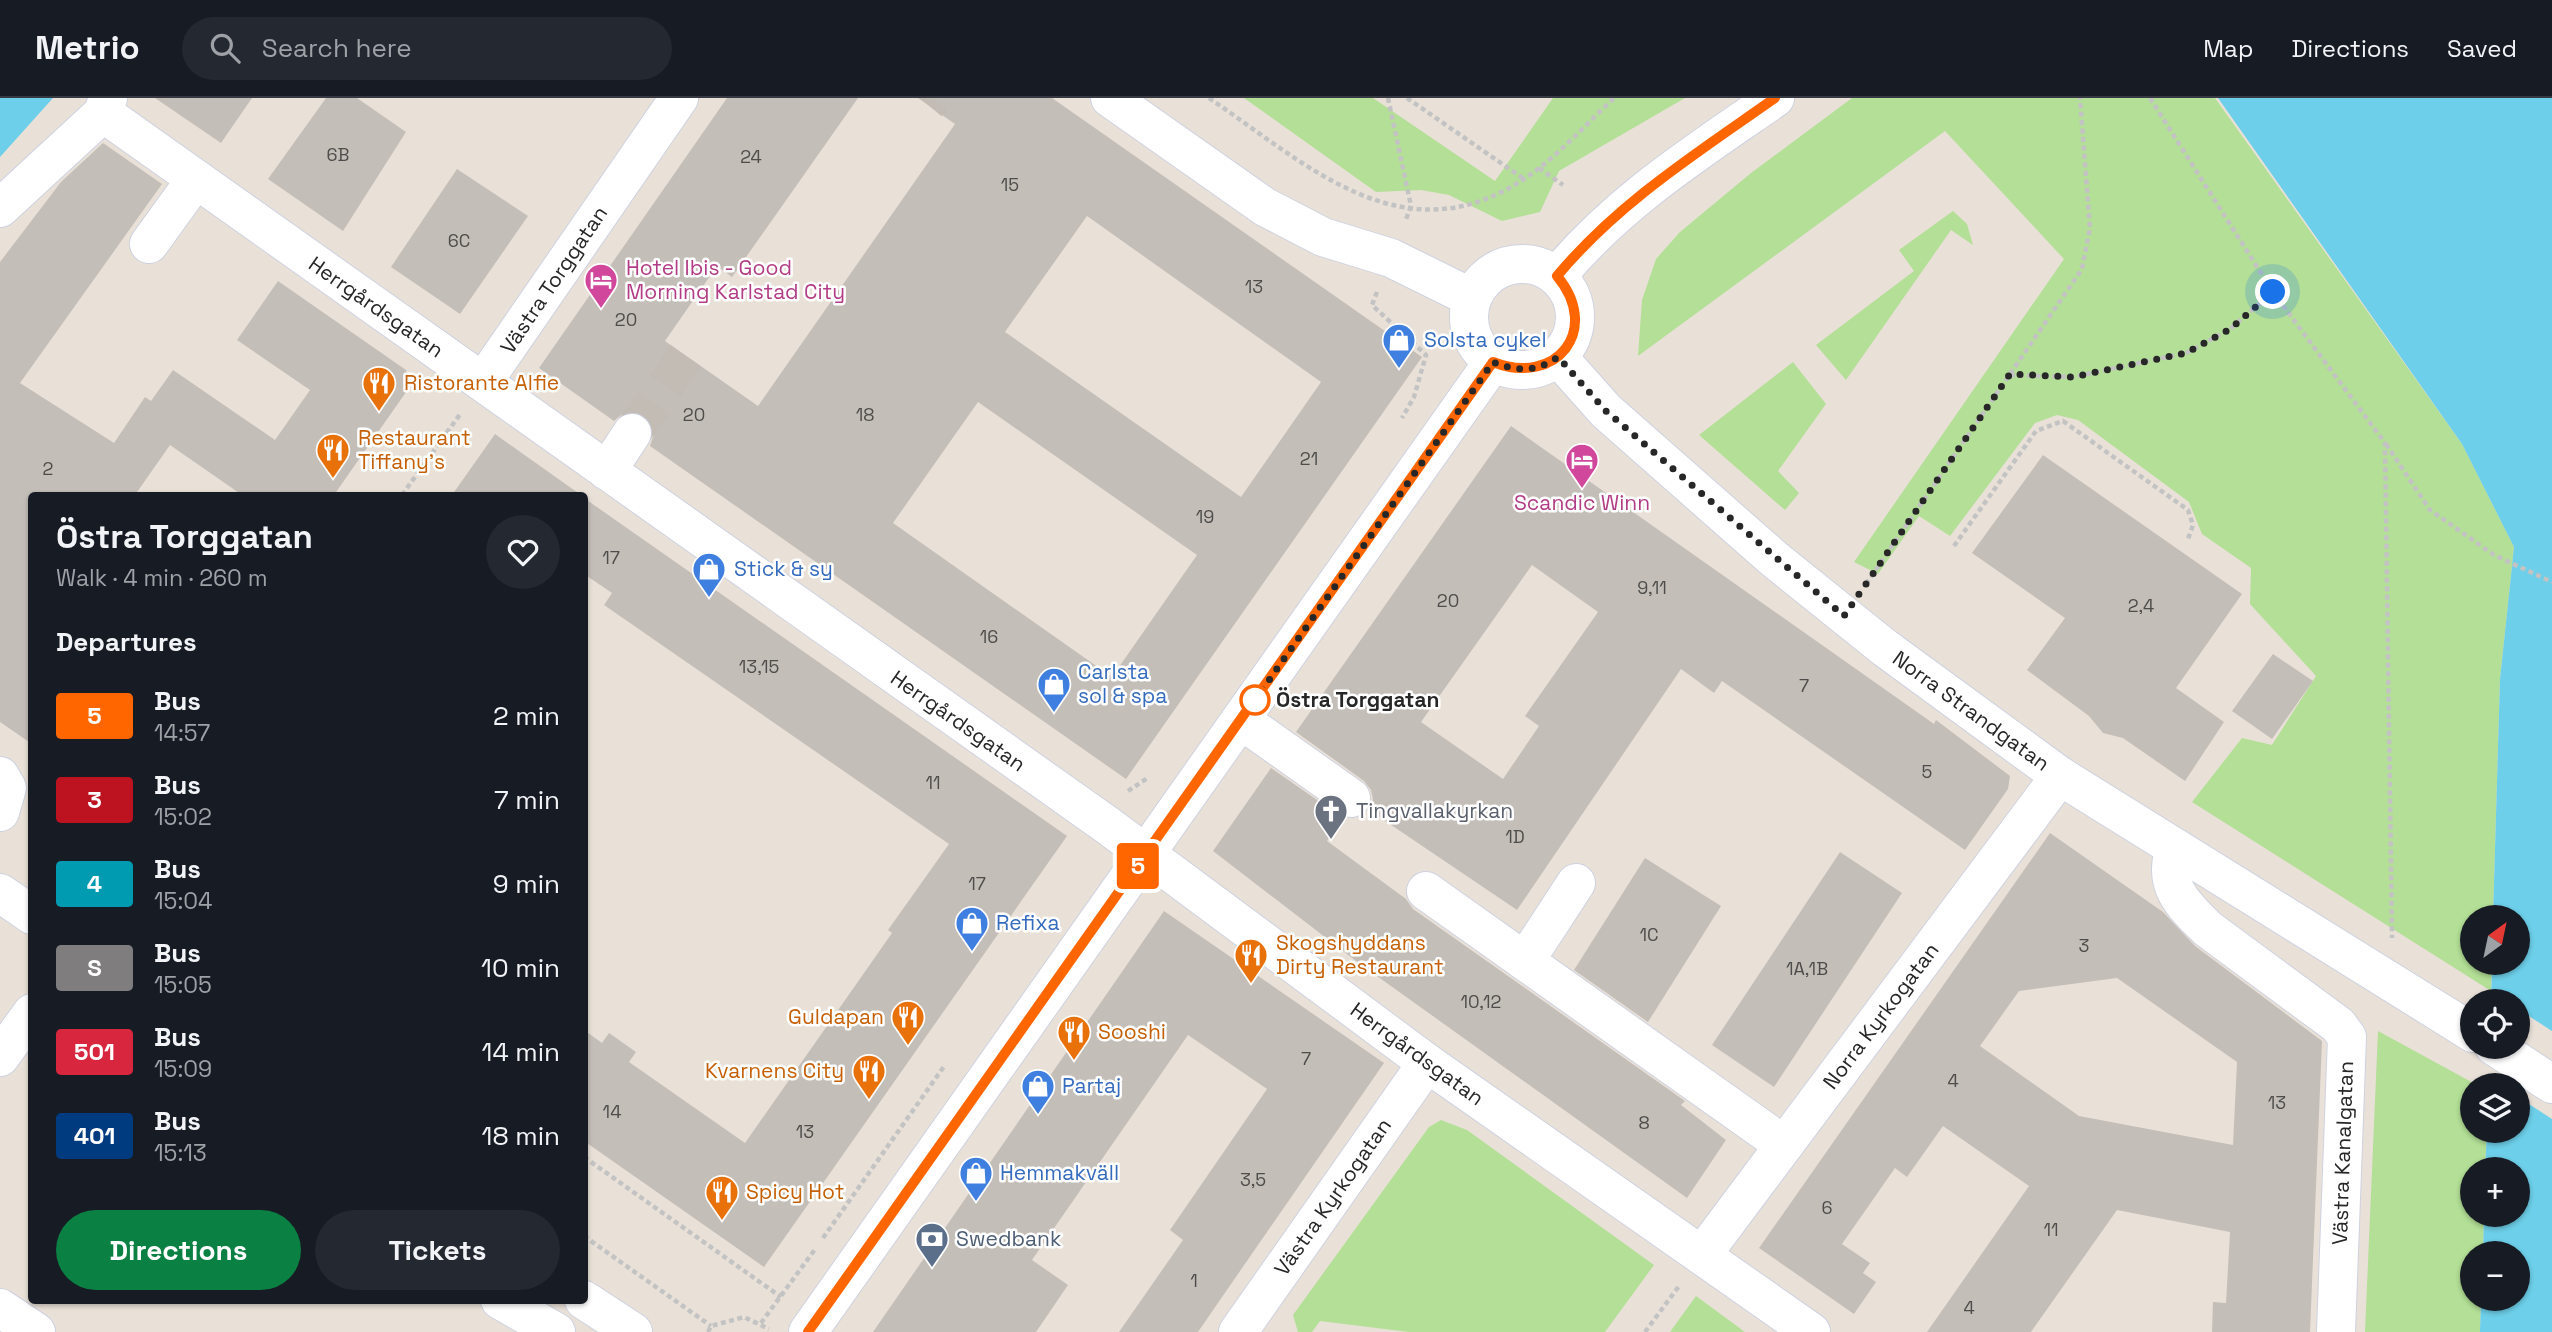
<!DOCTYPE html>
<meta charset="utf-8">
<style>
body{margin:0;font-family:"Space Grotesk",sans-serif;background:#242831;color:#f1f3f6;height:100vh;display:flex;flex-direction:column;font-size:26px;white-space:nowrap}
*{box-sizing:border-box;margin:0}
p{font-size:23px;color:#9ea1a6}
.icon{flex:none;width:38px;height:38px;fill:none;stroke:currentColor;stroke-width:2;stroke-linecap:round;stroke-linejoin:round}
.map{position:relative;flex:1;overflow:hidden}
.side{position:absolute;left:28px;top:394px;width:560px;height:812px;display:flex;flex-direction:column;background:#171b24;border-radius:7px;box-shadow:0 2px 5px #0004}
.side>*{flex:none}
.badge{padding:0 14px;border-radius:5px;font-size:24px;line-height:46px}
.needle{width:46px;rotate:33deg}
.tools{position:absolute;left:2460px;top:807px;display:grid;gap:14px}
.tools a{display:grid;place-items:center;width:70px;height:70px;border-radius:50%;background:#171b24;box-shadow:0 2px 5px #0004;font-size:35px}
.you{position:absolute;width:35px;height:35px;margin:-18px;border:5px solid #fff;border-radius:50%;background:#1a73e8;box-shadow:0 0 0 10px #1a73e833}
.map>.badge{position:absolute;translate:-50% -50%;box-shadow:0 0 0 4px #fff}
h2{padding:0 28px;font-size:26px;line-height:63px}
.round{display:grid;place-items:center;flex:none;width:74px;height:74px;border-radius:37px;background:#242831}
.summary{display:flex;align-items:center;justify-content:space-between;height:119px;padding:0 28px}
h1{font-size:33px;font-weight:600;line-height:52px}
.action{display:flex;gap:14px;margin-top:auto;padding:14px 28px}
.action a{flex:1;height:80px;border-radius:42px;background:#0b8043;color:#fff;font-size:28px;font-weight:600;line-height:80px;text-align:center}
.action a+a{background:#242831;color:#f1f3f6}
ul{padding:0;list-style:none}
li{display:flex;align-items:center;gap:21px;height:84px;padding:0 28px}
li div{flex:1}
li b{display:block;font-size:26px}
li em{font-style:normal}
li .badge{min-width:77px;font-weight:700;text-align:center}
header{display:flex;align-items:center;gap:42px;box-sizing:border-box;height:98px;padding:0 35px;background:#171b24;border-bottom:2px solid #363941}
header strong{font-size:33px}
nav{display:flex;gap:38px;margin-inline-start:auto;font-size:24px}
.search{width:490px;height:63px;background:#242831;display:flex;align-items:center;gap:18px;box-sizing:border-box;padding:0 24px;border-radius:38px;color:#9ea1a6;font-size:26px}
.map>svg:first-child{display:block}
.green{fill:#b3df96}
.water{fill:#6dcfe9}
.pier{fill:#e9e1d8}
.building{fill:#c4beb8;fill-rule:evenodd}
.lines{fill:none;stroke-linecap:round;stroke-linejoin:round}
.minor-tunnel{stroke:#c2bcb5;stroke-width:38;stroke-dasharray:38 19;stroke-linecap:butt}
.minor-casing{stroke:#ced2e0;stroke-width:40}
.path{stroke:#c3c3c3;stroke-width:4.5;stroke-dasharray:5 3.5;stroke-linecap:butt}
.minor{stroke:#fff;stroke-width:38}
.line-casing{stroke:#fff;stroke-width:16}
.line{stroke:#f60;stroke-width:10}
.walk{stroke:#272727;stroke-width:7;stroke-dasharray:0 12.6}
.stop-dot{fill:#fff;stroke:#f60;stroke-width:3.5}
.labels{text-anchor:middle;stroke-width:5;stroke-linejoin:round;paint-order:stroke}
.number-label{font-size:18px;fill:#4e4d4b}
.hotel-label{font-size:21px;fill:#b23c85;stroke:#fff;text-anchor:start}
.street-label{font-size:21px;fill:#272727;stroke:#fff}
.shop-label{font-size:21px;fill:#366cbe;stroke:#fff;text-anchor:start}
.food-label{font-size:21px;fill:#c56008;stroke:#fff;text-anchor:start}
.stop-label{font-size:21px;font-weight:bold;fill:#272727;stroke:#fff;text-anchor:start}
.worship-label{font-size:21px;fill:#5b616d;stroke:#fff;text-anchor:start}
.service-label{font-size:21px;fill:#4e5e75;stroke:#fff;text-anchor:start}
</style>
<header>
<strong>Metrio</strong>
<div class="search"><svg class="icon" aria-label="search" viewBox="0 0 24 24"><circle cx="10" cy="10" r="6"/><path d="M15 15l6 6"/></svg>Search here</div>
<nav><a>Map</a><a>Directions</a><a>Saved</a></nav>
</header>
<div class="map">
<svg width="2552" height="1234" viewBox="0 0 2552 1234">
<rect width="100%" height="100%" fill="#e9e1d8"/>
<g class="green">
<polygon points="1244,0 1373,0 1495,83 1553,0 1685,0 1559,73 1540,114 1502,123 1449,97 1421,92 1376,94"/>
<polygon points="1852,0 2215,0 2462,346 2514,449 2500,581 2493,819 2473,819 2473,864 2492,865 2491,893 2192,704 2242,640 2272,647 2316,578 2250,506 2251,470 2202,436 2189,404 2078,322 2057,317 2035,325 1950,438 1919,418 1878,476 1854,464 2064,161 1945,33 1638,258 1642,202 1656,161 1680,134 1751,75"/>
<polygon points="1953,113 1967,126 1973,147 1951,132 1846,282 1816,247 1914,173 1899,152"/>
<polygon points="1793,264 1826,306 1778,373 1799,395 1785,412 1699,337"/>
<polygon points="2378,933 2477,987 2473,987 2473,1032 2487,1033 2485,1071 2473,1071 2473,1116 2484,1117 2483,1155 2473,1155 2473,1200 2481,1201 2480,1234 2365,1234"/>
<polygon points="1441,1022 1467,1032 1654,1167 1605,1234 1409,1234 1320,1223 1312,1234 1298,1234 1293,1217 1429,1029"/>
<polygon points="1696,1198 1745,1234 1670,1234"/>
</g>
<g class="water">
<polygon points="0,0 53,0 0,59"/>
<polygon points="2218,0 2552,0 2552,1234 2480,1234 2481,1201 2518,1200 2518,1155 2483,1155 2484,1117 2518,1116 2518,1071 2485,1071 2487,1033 2518,1032 2518,987 2488,987 2489,949 2518,948 2518,903 2491,903 2492,865 2518,864 2518,819 2493,819 2500,581 2514,449 2462,346"/>
</g>
<polygon class="pier" points="2518,911 2552,933 2552,1021 2518,999 2518,987 2500,987 2485,977 2486,948 2518,948"/>
<g class="building">
<polygon points="155,0 252,0 221,45"/>
<polygon points="326,0 357,0 406,34 343,133 268,81"/>
<path d="M727 0H858L732 179 717 168 665 243 758 308 955 26 918 0H1052L1422 259 1126 681 650 348 654 336 652 326 645 317 633 313 622 316 614 323 539 270ZM1087 118 1321 284 1241 399 1005 234ZM978 304 1197 457 1112 579 893 425Z"/>
<polygon points="103,45 162,86 20,285 114,345 145,299 151,303 173,272 275,342 310,292 237,242 278,183 406,272 411,287 334,397 242,397 170,347 135,397 32,397 32,646 0,624 0,164 61,84"/>
<polygon points="457,71 528,118 460,216 391,169"/>
<path d="M1511 328 1934 626 1936 622 2010 678 2008 691 1965 752 1722 583 1714 595 1681 571 1517 812 1369 712 1373 701 1371 692 1364 683 1296 634ZM1532 467 1598 514 1525 618 1539 628 1503 681 1421 624Z"/>
<polygon points="495,336 581,397 452,397"/>
<polygon points="2043,357 2242,496 2176,590 2224,624 2185,683 2123,640 2103,635 2089,618 2027,572 2065,520 1972,455"/>
<polygon points="584,400 1067,738 764,1169 584,1043 584,932 602,945 609,935 636,954 629,964 745,1045 892,835 888,832 949,746 604,507 612,495 584,476"/>
<polygon points="2273,556 2313,583 2272,641 2232,613"/>
<polygon points="1271,670 1343,720 1327,743 1406,801 1413,811 1685,1003 1681,1007 1726,1042 1687,1100 1356,863 1213,753"/>
<path d="M2050 735 2163 814 2195 848 2322 943 2310 1234H2212L2213 1204 2226 1205 2230 1134 2117 1112 2031 1234H1927L2029 1088 1943 1028 1907 1079 1895 1070 1842 1146 1870 1165 1863 1175 1876 1184 1854 1216 1759 1150ZM2117 880 2237 964 2233 1047 2079 1018 1980 948 2019 893Z"/>
<polygon points="1840,754 1902,795 1774,989 1712,947"/>
<polygon points="1645,760 1721,808 1648,924 1574,872"/>
<polygon points="1164,813 1384,965 1220,1202 1198,1234 1119,1234 1183,1142 1170,1132 1267,991 1188,937 1032,1162 1068,1187 1036,1234 873,1234"/>
</g>
<g class="lines">
<g class="minor-tunnel">
<polyline points="927,6 932,0"/>
<polyline points="632,335 686,258"/>
</g>
<defs>
<g id="minor">
<polyline points="1110,0 1265,109 1323,139 1391,160 1472,200"/>
<polyline points="103,15 1107,727 1427,965 1811,1234"/>
<polyline points="0,110 103,15 108,0"/>
<polyline points="149,146 196,81"/>
<circle cx="1522" cy="219" r="53"/>
<path d="M1557 178C1618 104 1697 54 1775 0"/>
<polyline points="1558,259 1606,313 1773,460 1885,550 2060,678 2473,935"/>
<polyline points="483,284 679,0"/>
<polyline points="607,373 632,335"/>
<polyline points="1241,622 1351,700"/>
<polyline points="0,678 7,690 0,714"/>
<path d="M2175 750C2162 787 2182 806 2208 831L2338 927 2347 939 2336 1234"/>
<polyline points="1426,793 1784,1047"/>
<polyline points="0,795 32,817"/>
<polyline points="1525,863 1576,785"/>
<polyline points="2494,948 2552,986"/>
<polyline points="0,959 32,915"/>
<polyline points="1702,1157 2060,678"/>
<polyline points="500,1202 556,1234"/>
<polyline points="584,1202 633,1234"/>
<polyline points="0,1210 36,1234"/>
<polyline points="808,1234 1493,264"/>
<polyline points="1238,1234 1427,965"/>
</g>
</defs>
<use href="#minor" class="minor-casing"/>
<g class="path">
<path d="M1209 0C1309 68 1405 162 1527 79 1559 57 1586 26 1614 0"/>
<polyline points="1388,0 1411,108 1405,124"/>
<polyline points="1407,0 1524,81"/>
<polyline points="2150,0 2273,194 2385,345 2392,840"/>
<polyline points="1539,70 1563,87"/>
<polyline points="1377,194 1372,207 1426,257 1414,299 1402,320"/>
<polyline points="2010,277 2073,279 2186,255 2230,231 2273,194"/>
<polyline points="2386,346 2430,412 2494,457 2552,484"/>
<polyline points="402,397 461,315"/>
<polyline points="1954,448 2036,333 2063,323 2188,412 2193,427 2188,441"/>
<polyline points="1866,486 2082,171 2090,130 2080,0"/>
<polyline points="1128,693 1149,679"/>
<polyline points="584,1059 781,1199"/>
<polyline points="584,1138 711,1228"/>
<polyline points="823,1140 945,967"/>
<polyline points="761,1225 816,1150"/>
<polyline points="708,1234 711,1228 744,1219 769,1231"/>
<polyline points="1645,1234 1679,1188"/>
</g>
<use href="#minor" class="minor"/>
</g>
<g class="lines">
<defs>
<path id="line" d="M808 1234 1493 264C1556 289 1602 232 1557 178 1619 104 1697 55 1775 0"/>
</defs>
<use href="#line" class="line-casing"/>
<use href="#line" class="line"/>
<path class="walk" d="M1255 602 1493 264C1518 274 1536 274 1558 259L1606 313 1844 518 2010 276 2073 279 2186 255 2230 231 2273 194"/>
</g>
<defs>
<symbol id="hotel-pin" viewBox="-11 -11 22 30"><path d="M0 17L-7.5 6A9.5 9.5 0 1 1 7.5 6Z" fill="#d1479c" stroke="#fff"/><path d="M-6-4.5h1.5V1H6V5H4.5V3h-9V5H-6ZM-4 0a1.8 1.8 0 1 1 3.6 0ZM.5 0V-2.5h3Q6-2.5 6 0Z" fill="#fff"/></symbol>
<symbol id="shop-pin" viewBox="-11 -11 22 30"><path d="M0 17L-7.5 6A9.5 9.5 0 1 1 7.5 6Z" fill="#3f7fe0" stroke="#fff"/><path d="M-5-2.5h2.3a2.7 3.5 0 0 1 5.4 0H5L5.5 6h-11ZM-1.5-2.5h3a1.5 2.3 0 0 0-3 0Z" fill="#fff"/></symbol>
<symbol id="restaurant-pin" viewBox="-11 -11 22 30"><path d="M0 17L-7.5 6A9.5 9.5 0 1 1 7.5 6Z" fill="#e8710a" stroke="#fff"/><path d="M-5-6h1v4h1v-4h1v4h1v-4h1v5L-1.5 .5V6h-2V.5L-5-1ZM5-6V6H3V1.5H1.5Q1.5-4 5-6Z" fill="#fff"/></symbol>
<symbol id="church-pin" viewBox="-11 -11 22 30"><path d="M0 17L-7.5 6A9.5 9.5 0 1 1 7.5 6Z" fill="#6b7280" stroke="#fff"/><path d="M-1.2-6h2.4v3.5h3.3v2.4h-3.3V6h-2.4V-.1h-3.3v-2.4h3.3Z" fill="#fff"/></symbol>
<symbol id="bank-pin" viewBox="-11 -11 22 30"><path d="M0 17L-7.5 6A9.5 9.5 0 1 1 7.5 6Z" fill="#5c6f8a" stroke="#fff"/><path d="M-6-4H6V4H-6ZM0-2.3a2.3 2.3 0 1 0 0 4.6a2.3 2.3 0 1 0 0-4.6Z" fill="#fff"/></symbol>
</defs>
<g fill-rule="evenodd">
<use href="#hotel-pin" x="582" y="163" width="38" height="52"/>
<use href="#shop-pin" x="1380" y="223" width="38" height="52"/>
<use href="#restaurant-pin" x="360" y="266" width="38" height="52"/>
<use href="#restaurant-pin" x="314" y="333" width="38" height="52"/>
<use href="#hotel-pin" x="1563" y="343" width="38" height="52"/>
<use href="#shop-pin" x="690" y="452" width="38" height="52"/>
<use href="#shop-pin" x="1035" y="567" width="38" height="52"/>
<use href="#church-pin" x="1312" y="694" width="38" height="52"/>
<use href="#shop-pin" x="953" y="806" width="38" height="52"/>
<use href="#restaurant-pin" x="1232" y="838" width="38" height="52"/>
<use href="#restaurant-pin" x="889" y="900" width="38" height="52"/>
<use href="#restaurant-pin" x="1055" y="915" width="38" height="52"/>
<use href="#restaurant-pin" x="850" y="954" width="38" height="52"/>
<use href="#shop-pin" x="1019" y="969" width="38" height="52"/>
<use href="#shop-pin" x="957" y="1056" width="38" height="52"/>
<use href="#restaurant-pin" x="703" y="1075" width="38" height="52"/>
<use href="#bank-pin" x="913" y="1122" width="38" height="52"/>
</g>
<circle class="stop-dot" cx="1255" cy="602" r="14"/>
<g class="labels">
<g class="number-label">
<text x="338" y="63">6B</text>
<text x="751" y="65">24</text>
<text x="1010" y="93">15</text>
<text x="459" y="149">6C</text>
<text x="1254" y="195">13</text>
<text x="626" y="228">20</text>
<text x="694" y="323">20</text>
<text x="865" y="323">18</text>
<text x="1309" y="367">21</text>
<text x="48" y="377">2</text>
<text x="1205" y="425">19</text>
<text x="611" y="466">17</text>
<text x="1652" y="496">9,11</text>
<text x="1448" y="509">20</text>
<text x="2141" y="514">2,4</text>
<text x="989" y="545">16</text>
<text x="759" y="575">13,15</text>
<text x="1804" y="594">7</text>
<text x="1927" y="680">5</text>
<text x="933" y="691">11</text>
<text x="1515" y="745">1D</text>
<text x="977" y="792">17</text>
<text x="1649" y="843">1C</text>
<text x="2084" y="854">3</text>
<text x="1807" y="877">1A,1B</text>
<text x="1481" y="910">10,12</text>
<text x="1306" y="967">7</text>
<text x="1953" y="989">4</text>
<text x="2277" y="1011">13</text>
<text x="612" y="1020">14</text>
<text x="1644" y="1031">8</text>
<text x="805" y="1040">13</text>
<text x="1253" y="1088">3,5</text>
<text x="1827" y="1116">6</text>
<text x="2051" y="1138">11</text>
<text x="1194" y="1189">1</text>
<text x="1969" y="1216">4</text>
</g>
<g class="hotel-label">
<text x="626" y="177">Hotel Ibis - Good<tspan x="626" dy="24">Morning Karlstad City</tspan></text>
<text x="1582" y="412" text-anchor="middle">Scandic Winn</text>
</g>
<g class="street-label">
<text transform="translate(554 182) rotate(-56)" y="7">Västra Torggatan</text>
<text transform="translate(376 209) rotate(35)" y="7">Herrgårdsgatan</text>
<text transform="translate(1971 613) rotate(36)" y="7">Norra Strandgatan</text>
<text transform="translate(958 623) rotate(35)" y="7">Herrgårdsgatan</text>
<text transform="translate(1881 918) rotate(-53)" y="7">Norra Kyrkogatan</text>
<text transform="translate(1417 956) rotate(36)" y="7">Herrgårdsgatan</text>
<text transform="translate(2343 1055) rotate(-88)" y="7">Västra Kanalgatan</text>
<text transform="translate(1333 1099) rotate(-55)" y="7">Västra Kyrkogatan</text>
</g>
<g class="shop-label">
<text x="1424" y="249">Solsta cykel</text>
<text x="734" y="478">Stick &amp; sy</text>
<text x="1078" y="581">Carlsta<tspan x="1078" dy="24">sol &amp; spa</tspan></text>
<text x="996" y="832">Refixa</text>
<text x="1062" y="995">Partaj</text>
<text x="1000" y="1082">Hemmakväll</text>
</g>
<g class="food-label">
<text x="404" y="292">Ristorante Alfie</text>
<text x="358" y="347">Restaurant<tspan x="358" dy="24">Tiffany's</tspan></text>
<text x="1276" y="852">Skogshyddans<tspan x="1276" dy="24">Dirty Restaurant</tspan></text>
<text x="884" y="926" text-anchor="end">Guldapan</text>
<text x="1098" y="941">Sooshi</text>
<text x="844" y="980" text-anchor="end">Kvarnens City</text>
<text x="746" y="1101">Spicy Hot</text>
</g>
<g class="stop-label">
<text x="1276" y="609">Östra Torggatan</text>
</g>
<g class="worship-label">
<text x="1356" y="720">Tingvallakyrkan</text>
</g>
<g class="service-label">
<text x="956" y="1148">Swedbank</text>
</g>
</g>
</svg>
<div class="tools">
<a><svg class="needle" viewBox="-14 -14 28 28"><path d="M0-13l5 13h-10z" fill="#e53935"/><path d="M0 13l5-13h-10z" fill="#9ea1a6"/></svg></a>
<a><svg class="icon" aria-label="locate" viewBox="0 0 24 24"><circle cx="12" cy="12" r="6"/><path d="M12 2v4M12 18v4M2 12h4M18 12h4"/></svg></a>
<a><svg class="icon" aria-label="layers" viewBox="0 0 24 24"><path d="M12 4l9 5-9 5-9-5zM3 14l9 5 9-5"/></svg></a>
<a>+</a>
<a>−</a>
</div>
<div class="you" style="left:2273px;top:194px"></div>
<b class="badge" style="left:1138px;top:768px;background:#f60;color:#fff">5</b>
<section class="side">
<div class="summary"><div><h1>Östra Torggatan</h1><p>Walk · 4 min · 260 m</p></div><a class="round"><svg class="icon" aria-label="heart" viewBox="0 0 24 24"><path d="M12 20l-8-8c-3-5 5-10 8-4 3-6 11-1 8 4z"/></svg></a></div>
<h2>Departures</h2>
<ul>
<li><span class="badge" style="background:#f60;color:#fff">5</span><div><b>Bus</b><p>14:57</p></div><em>2 min</em></li>
<li><span class="badge" style="background:#bd1220;color:#fff">3</span><div><b>Bus</b><p>15:02</p></div><em>7 min</em></li>
<li><span class="badge" style="background:#009ab1;color:#fff">4</span><div><b>Bus</b><p>15:04</p></div><em>9 min</em></li>
<li><span class="badge" style="background:#7f7d7e;color:#fff">S</span><div><b>Bus</b><p>15:05</p></div><em>10 min</em></li>
<li><span class="badge" style="background:#d7263d;color:#fff">501</span><div><b>Bus</b><p>15:09</p></div><em>14 min</em></li>
<li><span class="badge" style="background:#003b80;color:#fff">401</span><div><b>Bus</b><p>15:13</p></div><em>18 min</em></li>
</ul>
<div class="action"><a>Directions</a><a>Tickets</a></div>
</section>
</div>
